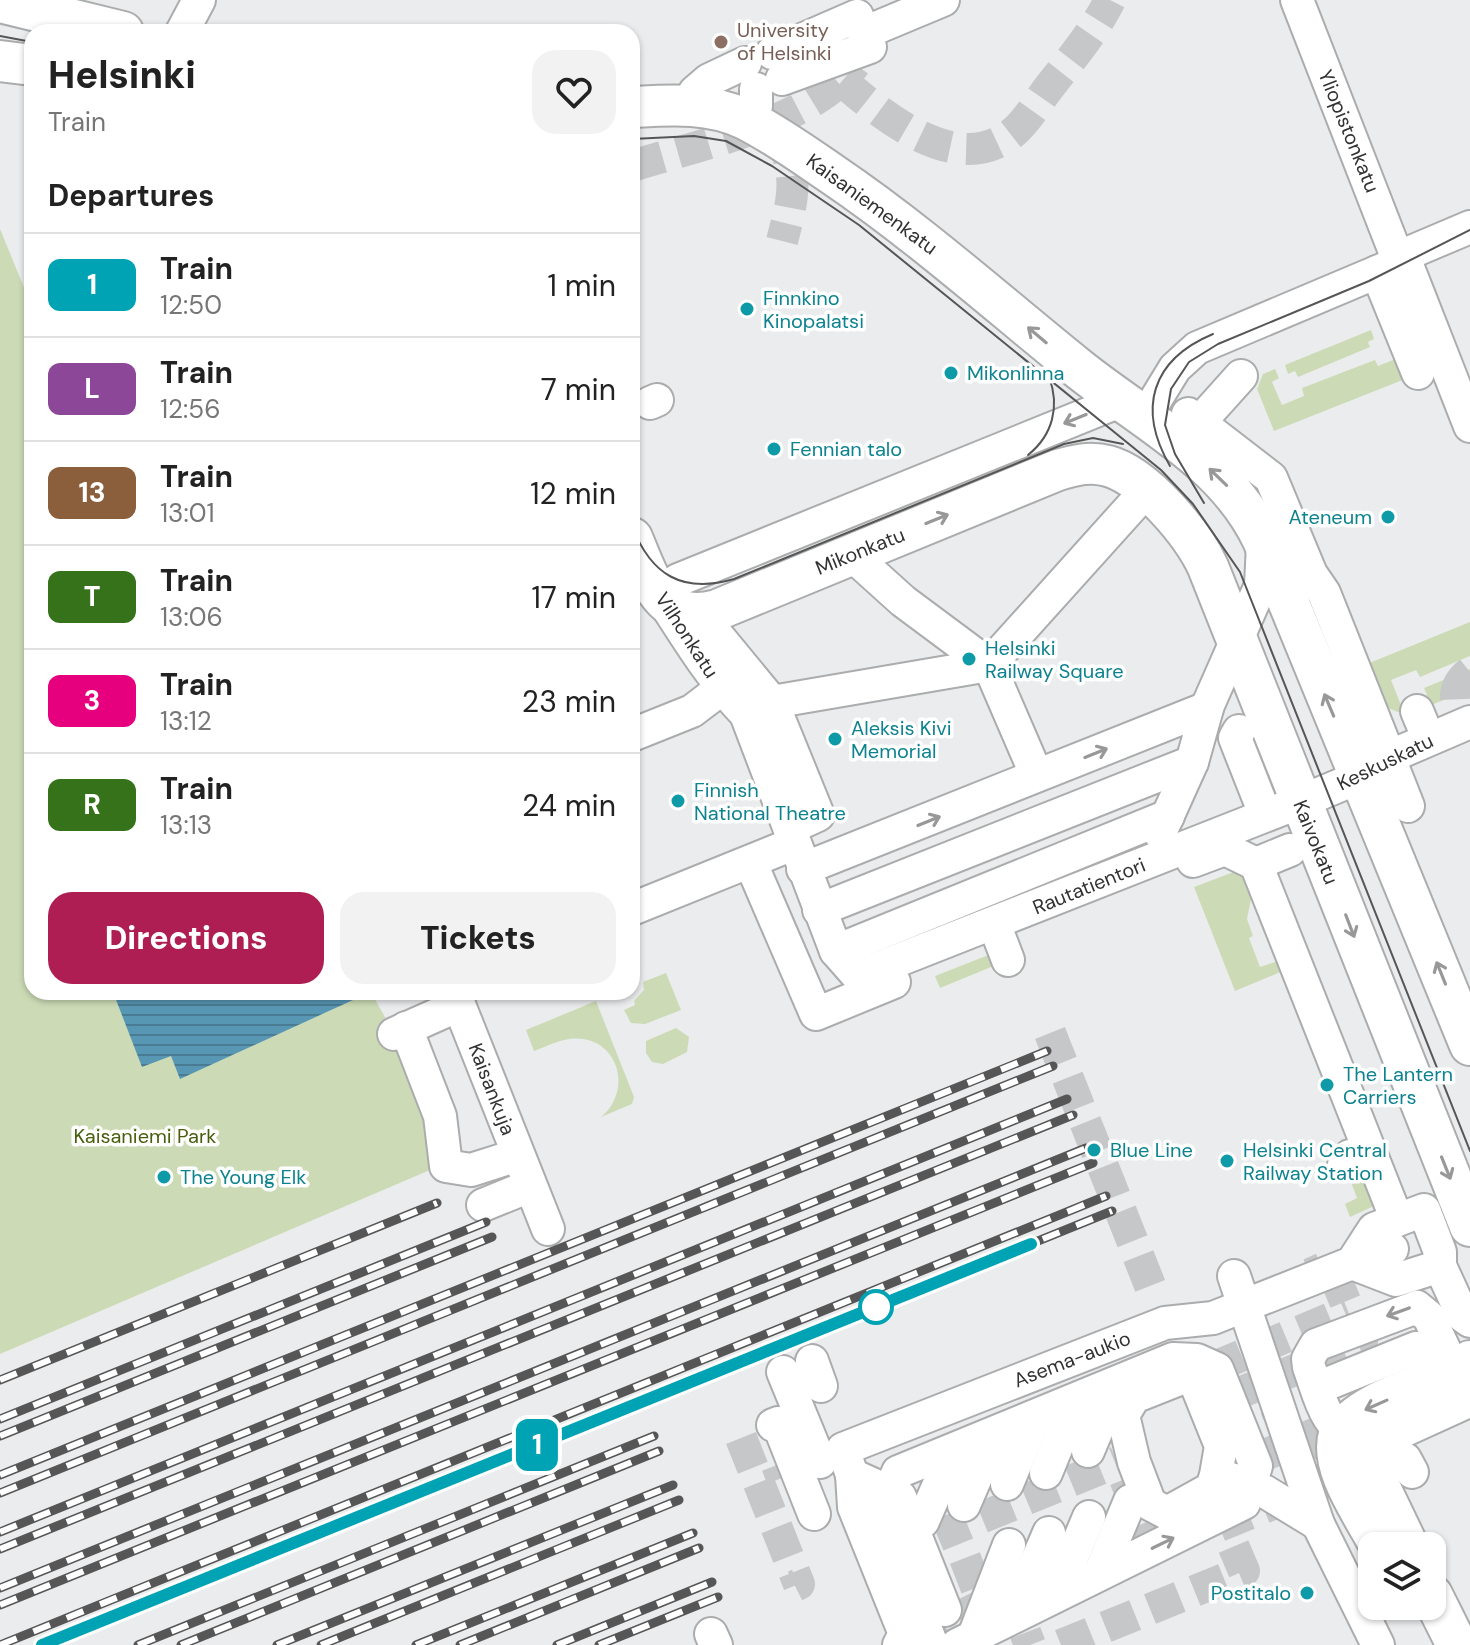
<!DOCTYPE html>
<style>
body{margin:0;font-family:"DM Sans",sans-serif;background:#f2f2f2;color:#222;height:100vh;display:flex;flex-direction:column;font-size:30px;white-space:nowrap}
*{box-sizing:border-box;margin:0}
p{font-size:26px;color:#767676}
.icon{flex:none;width:44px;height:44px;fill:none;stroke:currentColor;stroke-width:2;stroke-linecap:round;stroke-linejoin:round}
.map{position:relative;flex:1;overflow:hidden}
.side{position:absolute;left:24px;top:24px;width:616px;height:976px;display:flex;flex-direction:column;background:#fff;border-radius:24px;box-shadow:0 2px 6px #0004}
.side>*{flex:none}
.badge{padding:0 16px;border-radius:12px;font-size:28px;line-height:52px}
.controls{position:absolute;left:1358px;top:1532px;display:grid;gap:16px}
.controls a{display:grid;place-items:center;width:88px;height:88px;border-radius:16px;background:#fff;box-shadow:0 2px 6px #0004;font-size:40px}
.map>.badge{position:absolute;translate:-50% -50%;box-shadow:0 0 0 4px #fff}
h2{padding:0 24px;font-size:30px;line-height:72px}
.round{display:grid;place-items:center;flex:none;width:84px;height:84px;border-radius:24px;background:#f2f2f2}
.overview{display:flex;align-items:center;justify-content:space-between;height:136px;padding:0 24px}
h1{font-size:38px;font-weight:800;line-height:60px}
.cta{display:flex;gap:16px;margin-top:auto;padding:16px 24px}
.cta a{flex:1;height:92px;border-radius:24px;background:#ae1e52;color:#fff;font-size:32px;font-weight:800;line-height:92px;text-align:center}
.cta a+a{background:#f2f2f2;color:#222}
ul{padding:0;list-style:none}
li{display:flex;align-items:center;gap:24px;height:104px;padding:0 24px;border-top:2px solid #e0e0e0}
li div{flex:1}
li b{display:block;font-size:30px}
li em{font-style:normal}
li .badge{min-width:88px;font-weight:700;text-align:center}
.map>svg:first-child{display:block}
.green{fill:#ccdbb6}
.water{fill:url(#water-rules)}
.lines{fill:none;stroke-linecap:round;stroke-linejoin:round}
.minor-tunnel{stroke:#c6c7c8;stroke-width:32;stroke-dasharray:32 16;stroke-linecap:butt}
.minor-casing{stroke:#abacad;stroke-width:36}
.major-casing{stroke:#abacad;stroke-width:44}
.minor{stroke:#fff;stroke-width:32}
.major{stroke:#fff;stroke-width:40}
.tram{stroke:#565657;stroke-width:2}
.rail-casing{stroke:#565657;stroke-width:9}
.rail{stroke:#fff;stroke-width:6;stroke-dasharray:18;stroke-linecap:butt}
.oneway{stroke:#989899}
.line-casing{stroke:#fff;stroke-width:18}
.line{stroke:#00a3b4;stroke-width:12}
.education-dot{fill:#8d6e63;stroke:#fff;stroke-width:3}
.culture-dot{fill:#0f9aa8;stroke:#fff;stroke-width:3}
.stop-dot{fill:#fff;stroke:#00a3b4;stroke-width:4}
.labels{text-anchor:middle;stroke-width:7;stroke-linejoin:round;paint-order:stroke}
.education-label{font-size:20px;fill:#785e54;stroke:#fff;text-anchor:start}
.street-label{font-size:20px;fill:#323233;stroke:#fff}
.culture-label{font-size:20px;fill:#0d838f;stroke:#fff;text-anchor:start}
.park-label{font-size:20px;fill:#475f0c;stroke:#fff}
</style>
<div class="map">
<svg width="1470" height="1645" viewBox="0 0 1470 1645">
<defs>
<pattern id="water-rules" width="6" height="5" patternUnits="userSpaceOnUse" patternTransform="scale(2)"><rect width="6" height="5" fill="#5897b4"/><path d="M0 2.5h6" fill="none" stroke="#497c93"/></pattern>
</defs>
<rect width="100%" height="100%" fill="#ebeced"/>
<g class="green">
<polygon points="0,229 32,307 32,992 376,992 372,994 417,1074 437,1167 0,1354"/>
<polygon points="1371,330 1374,339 1368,342 1370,347 1298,377 1295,371 1288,374 1285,365"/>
<polygon points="1403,356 1405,379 1274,431 1257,389 1263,374 1275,369 1279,378 1272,382 1282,405 1304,396 1302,388 1375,360 1378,366"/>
<polygon points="1470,622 1470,656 1420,677 1416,670 1391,680 1401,705 1408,702 1406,715 1385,707 1367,664"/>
<polygon points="1470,669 1470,689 1422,709 1417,699 1427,695 1424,688"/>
<polygon points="1239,870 1251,899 1247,919 1253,936 1249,938 1260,967 1281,960 1283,971 1235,991 1194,887"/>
<polygon points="991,954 996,965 940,988 935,976"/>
<polygon points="666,973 681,1010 645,1024 631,1023 624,1010 635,1005 634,1001 644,990 643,982"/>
<path d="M596 1001 634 1097 632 1104 601 1117C630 1094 622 1045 583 1039 566 1036 550 1045 534 1051L526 1030Z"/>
<polygon points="676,1028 689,1037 687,1052 663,1064 652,1062 646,1053 646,1041"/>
<polygon points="1358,1165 1374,1206 1350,1217 1345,1204 1357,1198 1346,1169"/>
</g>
<polygon class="water" points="113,992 350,992 353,1000 180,1079 171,1056 142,1067"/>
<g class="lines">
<g class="minor-tunnel">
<path d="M842 81C884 117 961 181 1016 130 1029 118 1039 100 1050 86 1072 58 1094 32 1110 0"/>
<path d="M779 130C798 177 795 192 782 241"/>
<path d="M632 166C700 144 812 123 855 64"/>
<path d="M1470 672C1450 688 1452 710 1470 726"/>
<polyline points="1050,1033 1155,1298"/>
<polyline points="1212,1368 1348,1311"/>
<polyline points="1332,1382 1277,1411 1337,1393"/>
<polyline points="1225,1399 1362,1342 1330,1265 1310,1274"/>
<polyline points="741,1438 799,1584 795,1586"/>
<polyline points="777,1465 782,1478"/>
<polyline points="1125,1479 1155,1552"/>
<polyline points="1219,1526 1322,1484 1331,1473 1314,1434 1251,1461"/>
<polyline points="893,1554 1117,1462"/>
<polyline points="1008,1588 1030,1645"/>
<polyline points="911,1596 1022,1553"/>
<polyline points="922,1645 932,1630 1003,1595"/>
<polyline points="1061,1645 1244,1571 1224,1524"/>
</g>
<defs>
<g id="minor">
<polyline points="1297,0 1399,262"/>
<polyline points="182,32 199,0"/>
<polyline points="864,33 943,0"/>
<polyline points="772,53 857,16 870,47 782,79"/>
<polyline points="695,92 709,80 745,63"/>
<polyline points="756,106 756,89"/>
<polyline points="1405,260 1470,426"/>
<polyline points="1377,272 1418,373"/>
<path d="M1120 401 678 580 665 592 664 602C689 641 713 680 746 714L836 951 858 976 1300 802 1362 776 1377 762 1470 722"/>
<polyline points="650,403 657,400"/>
<polyline points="1188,414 1271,478 1311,574 1324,593 1386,749"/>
<polyline points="1145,417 1175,368 1197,348 1377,272 1405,260 1411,252 1470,227"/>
<polyline points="1188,435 1241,376"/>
<polyline points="716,634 772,702 818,815 805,821"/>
<polyline points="758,709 772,702 989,665 903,601 862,564"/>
<polyline points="1417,711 1422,723"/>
<polyline points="1239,731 1235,738 1261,804"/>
<polyline points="632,735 692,711 721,689"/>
<polyline points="1030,760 989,665 1135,503"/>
<polyline points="1393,768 1408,806"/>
<polyline points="1160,833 1192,762 1208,705 1261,585 1263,544"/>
<polyline points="1290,850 1256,864 1397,1220"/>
<polyline points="1193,861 1225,849 1256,864"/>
<polyline points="803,869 1207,708"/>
<polyline points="756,875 816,1014 894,982"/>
<polyline points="632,909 793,844"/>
<polyline points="819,910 1192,762"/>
<polyline points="1000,939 1008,960"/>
<polyline points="836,951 1168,816"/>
<polyline points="454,992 548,1229"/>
<polyline points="406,1028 440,1116 446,1166 471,1170 518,1155"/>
<polyline points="394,1034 459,1005"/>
<polyline points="1344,1165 1350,1156"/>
<polyline points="483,1205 530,1186"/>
<polyline points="1352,1263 1392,1249"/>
<polyline points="1440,1266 1463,1316 1470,1321"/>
<polyline points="1234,1276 1318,1524 1378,1645"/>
<polyline points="812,1361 821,1386"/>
<polyline points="783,1372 820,1462"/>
<polyline points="1332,1382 1416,1348 1428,1349 1441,1344"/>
<polyline points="773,1425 778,1423 814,1514"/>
<path d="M1359 1442C1324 1427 1321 1400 1309 1367L1308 1359 1316 1345 1417 1307 1429 1317 1464 1391"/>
<polyline points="1088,1451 1117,1383"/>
<polyline points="1405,1459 1412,1472"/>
<polyline points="1046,1473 1076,1400"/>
<polyline points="852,1475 854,1507 905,1634 899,1645"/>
<polyline points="1216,1475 1221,1446 1192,1374 1134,1397 1123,1415 1134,1462 1150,1504 1167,1513 1212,1488 1216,1475 1234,1480"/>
<polyline points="1007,1484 1035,1417"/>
<polyline points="874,1485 852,1475 843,1449 1165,1323 1213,1318 1352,1263 1374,1229 1424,1210 1440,1252 1440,1266 1396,1280 1352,1263"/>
<polyline points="1264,1491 1318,1524"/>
<polyline points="900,1497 945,1610"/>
<polyline points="964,1505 995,1433"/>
<polyline points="923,1521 954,1450"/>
<polyline points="1100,1573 1130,1501"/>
<polyline points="1056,1595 1089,1517"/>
<polyline points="1013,1616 1049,1533"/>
<polyline points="711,1634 716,1645"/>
<polyline points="974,1636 1009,1545"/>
<polyline points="932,1645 880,1514 898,1472 1173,1359 1197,1360 1217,1369 1256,1466 1244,1503 957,1645"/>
</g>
<g id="major">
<polyline points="0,2 123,32"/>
<polyline points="0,61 32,65"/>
<path d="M632 107C671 105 708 102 745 119 775 134 804 155 832 174 919 233 997 303 1079 369 1144 421 1226 461 1263 540L1470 1045"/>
<path d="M632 538C650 580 661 625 717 610L1058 470C1075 465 1090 461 1108 466 1145 476 1193 534 1208 567L1470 1226"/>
<path d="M1380 1546C1365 1516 1328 1468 1339 1434 1364 1397 1432 1386 1470 1361"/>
<polyline points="1408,1546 1372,1471 1372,1447 1391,1432 1470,1396"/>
<polyline points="1432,1595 1457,1645"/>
</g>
</defs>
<use href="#minor" class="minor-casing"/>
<use href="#major" class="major-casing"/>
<use href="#minor" class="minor"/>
<use href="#major" class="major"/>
<g class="tram">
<polyline points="0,36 32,42"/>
<polyline points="632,139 694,136 726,141 772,166 859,225 1161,470 1193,504 1240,572 1470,1151"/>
<path d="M1028 455C1053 435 1060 406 1049 377"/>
<path d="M1170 466C1137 409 1151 360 1213 334"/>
<polyline points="1204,503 1175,454 1165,425 1171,389 1189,362 1218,344 1369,281 1470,230"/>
<path d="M632 526C651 575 682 594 734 579L1064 444 1093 438 1123 444"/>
</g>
<defs>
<g id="rail">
<polyline points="0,1380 437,1203"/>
<polyline points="0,1419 486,1222"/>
<polyline points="0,1436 492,1237"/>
<polyline points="0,1475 1047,1051"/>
<polyline points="0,1493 1053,1066"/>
<polyline points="0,1532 1067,1099"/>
<polyline points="0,1549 1073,1115"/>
<polyline points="0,1588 1086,1148"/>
<polyline points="0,1605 1093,1163"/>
<polyline points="0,1645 1106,1196"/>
<polyline points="42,1645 1112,1211"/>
<polyline points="138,1645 654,1436"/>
<polyline points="181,1645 659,1451"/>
<polyline points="277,1645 673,1485"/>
<polyline points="321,1645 679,1500"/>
<polyline points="416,1645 693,1533"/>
<polyline points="460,1645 699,1548"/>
<polyline points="557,1645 712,1582"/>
<polyline points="599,1645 718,1597"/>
</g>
</defs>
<use href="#rail" class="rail-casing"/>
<use href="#rail" class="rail"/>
</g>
<defs><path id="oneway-shaft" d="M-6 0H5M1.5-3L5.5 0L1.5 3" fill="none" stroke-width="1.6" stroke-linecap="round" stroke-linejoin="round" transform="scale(2)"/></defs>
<g class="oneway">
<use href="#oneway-shaft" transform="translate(1037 335) rotate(-140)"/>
<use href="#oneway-shaft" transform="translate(1075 419) rotate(158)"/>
<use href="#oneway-shaft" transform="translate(1218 477) rotate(-136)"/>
<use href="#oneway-shaft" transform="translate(937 519) rotate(-22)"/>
<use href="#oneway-shaft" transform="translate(1329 705) rotate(-113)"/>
<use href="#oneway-shaft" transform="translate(1096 753) rotate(-22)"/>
<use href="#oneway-shaft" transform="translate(929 821) rotate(-22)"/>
<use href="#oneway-shaft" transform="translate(1350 926) rotate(69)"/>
<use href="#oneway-shaft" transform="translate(1441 973) rotate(-112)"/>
<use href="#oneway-shaft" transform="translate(1446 1168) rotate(68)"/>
<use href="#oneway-shaft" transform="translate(1398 1312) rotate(160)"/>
<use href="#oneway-shaft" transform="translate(1376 1405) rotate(156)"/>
<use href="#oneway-shaft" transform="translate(1163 1543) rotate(-26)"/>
</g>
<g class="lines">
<defs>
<polyline id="line" points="42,1645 1031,1244"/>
</defs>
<use href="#line" class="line-casing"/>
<use href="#line" class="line"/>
</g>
<circle class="education-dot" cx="721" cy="42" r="8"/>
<g class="culture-dot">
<circle cx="747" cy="309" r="8"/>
<circle cx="951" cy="373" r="8"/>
<circle cx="774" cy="449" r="8"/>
<circle cx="1388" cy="517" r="8"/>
<circle cx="969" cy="659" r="8"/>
<circle cx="835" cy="739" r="8"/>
<circle cx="678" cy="801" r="8"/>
<circle cx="1327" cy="1085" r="8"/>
<circle cx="1094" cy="1150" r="8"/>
<circle cx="1227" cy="1161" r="8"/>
<circle cx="164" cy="1177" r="8"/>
<circle cx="1307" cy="1593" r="8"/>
</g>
<circle class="stop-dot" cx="876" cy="1307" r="16"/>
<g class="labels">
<g class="education-label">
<text x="737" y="37">University<tspan x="737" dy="23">of Helsinki</tspan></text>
</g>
<g class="street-label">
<text transform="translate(1349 131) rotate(68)" y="7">Yliopistonkatu</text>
<text transform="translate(872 204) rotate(36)" y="7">Kaisaniemenkatu</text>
<text transform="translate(860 551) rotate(-22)" y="7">Mikonkatu</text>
<text transform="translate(687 635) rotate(57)" y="7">Vilhonkatu</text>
<text transform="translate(1385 762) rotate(-26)" y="7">Keskuskatu</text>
<text transform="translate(1316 842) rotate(68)" y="7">Kaivokatu</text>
<text transform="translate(1089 886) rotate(-22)" y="7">Rautatientori</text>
<text transform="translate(492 1089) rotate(69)" y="7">Kaisankuja</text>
<text transform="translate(1072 1359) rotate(-21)" y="7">Asema-aukio</text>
</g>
<g class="culture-label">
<text x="763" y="305">Finnkino<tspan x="763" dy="23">Kinopalatsi</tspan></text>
<text x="967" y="380">Mikonlinna</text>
<text x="790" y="456">Fennian talo</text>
<text x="1372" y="524" text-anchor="end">Ateneum</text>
<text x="985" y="655">Helsinki<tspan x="985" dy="23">Railway Square</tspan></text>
<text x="851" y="735">Aleksis Kivi<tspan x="851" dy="23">Memorial</tspan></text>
<text x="694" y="797">Finnish<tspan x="694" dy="23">National Theatre</tspan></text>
<text x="1343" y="1081">The Lantern<tspan x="1343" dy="23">Carriers</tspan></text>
<text x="1110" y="1157">Blue Line</text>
<text x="1243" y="1157">Helsinki Central<tspan x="1243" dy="23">Railway Station</tspan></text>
<text x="180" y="1184">The Young Elk</text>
<text x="1291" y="1600" text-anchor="end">Postitalo</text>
</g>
<g class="park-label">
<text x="145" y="1143">Kaisaniemi Park</text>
</g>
</g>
</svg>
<div class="controls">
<a><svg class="icon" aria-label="layers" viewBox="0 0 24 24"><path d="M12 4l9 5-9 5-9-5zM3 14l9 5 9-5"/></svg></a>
</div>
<b class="badge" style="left:537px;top:1445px;background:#00a3b4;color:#fff">1</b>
<section class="side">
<div class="overview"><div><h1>Helsinki</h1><p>Train</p></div><a class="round"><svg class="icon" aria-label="heart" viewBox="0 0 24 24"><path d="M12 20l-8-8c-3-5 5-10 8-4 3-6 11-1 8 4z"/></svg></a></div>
<h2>Departures</h2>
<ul>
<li><span class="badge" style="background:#00a3b4;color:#fff">1</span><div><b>Train</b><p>12:50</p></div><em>1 min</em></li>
<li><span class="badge" style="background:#8c4799;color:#fff">L</span><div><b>Train</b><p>12:56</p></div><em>7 min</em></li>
<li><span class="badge" style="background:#8b5e3c;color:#fff">13</span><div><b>Train</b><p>13:01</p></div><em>12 min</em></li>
<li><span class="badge" style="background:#357219;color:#fff">T</span><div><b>Train</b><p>13:06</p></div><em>17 min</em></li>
<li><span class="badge" style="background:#e6007e;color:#fff">3</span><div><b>Train</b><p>13:12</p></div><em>23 min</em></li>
<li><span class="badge" style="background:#357219;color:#fff">R</span><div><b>Train</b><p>13:13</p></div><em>24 min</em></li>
</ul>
<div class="cta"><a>Directions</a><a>Tickets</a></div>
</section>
</div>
